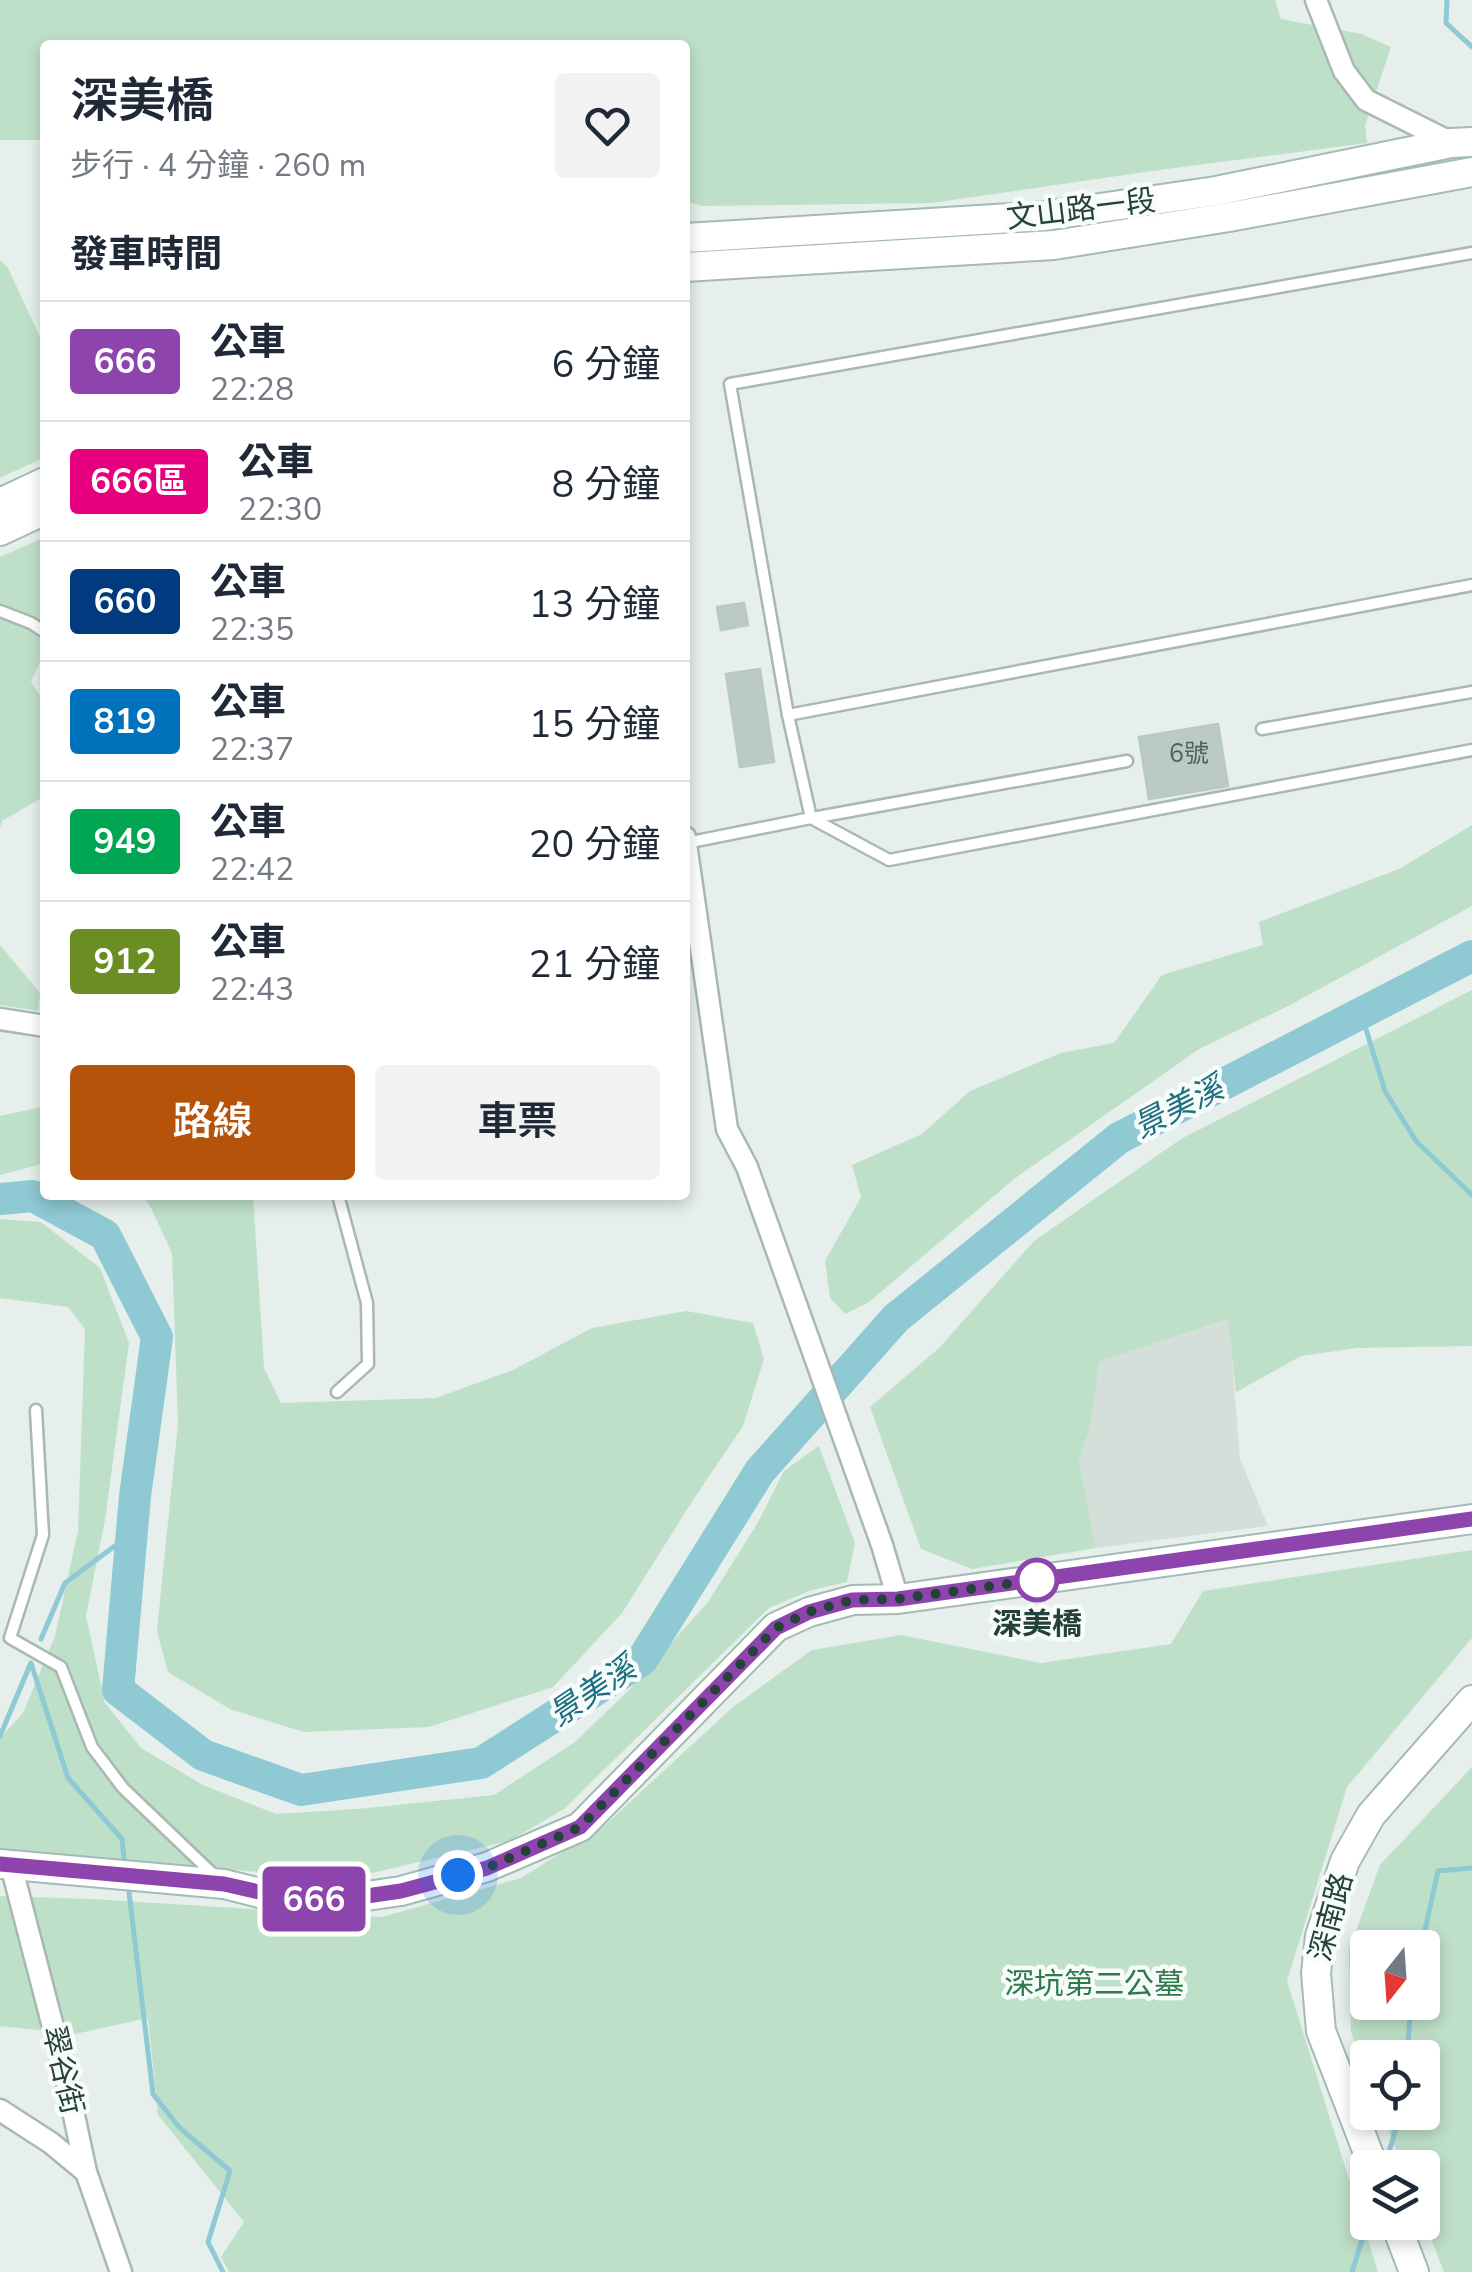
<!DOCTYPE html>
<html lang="zh-TW">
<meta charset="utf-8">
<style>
body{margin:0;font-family:"Nunito Sans","Noto Sans TC",sans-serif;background:#f2f2f3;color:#1f2937;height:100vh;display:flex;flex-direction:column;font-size:38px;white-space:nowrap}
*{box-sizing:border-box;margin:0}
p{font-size:32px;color:#747a83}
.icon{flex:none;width:55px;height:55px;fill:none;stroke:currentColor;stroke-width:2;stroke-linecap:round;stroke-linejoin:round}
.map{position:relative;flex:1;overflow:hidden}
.drawer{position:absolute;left:40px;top:40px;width:650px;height:1160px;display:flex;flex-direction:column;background:#fff;border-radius:10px;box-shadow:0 5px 15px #0003}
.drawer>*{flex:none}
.badge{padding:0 20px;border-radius:8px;font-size:35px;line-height:65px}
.needle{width:65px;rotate:197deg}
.buttons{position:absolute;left:1350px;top:1930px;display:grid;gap:20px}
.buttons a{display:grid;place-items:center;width:90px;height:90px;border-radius:10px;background:#fff;box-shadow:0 5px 15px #0003;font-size:50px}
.you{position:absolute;width:50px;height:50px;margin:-25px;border:8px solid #fff;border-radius:50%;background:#1a73e8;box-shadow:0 0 0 15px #1a73e833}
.map>.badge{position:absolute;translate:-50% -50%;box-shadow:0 0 0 5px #fff}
h2{padding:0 30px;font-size:38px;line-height:90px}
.round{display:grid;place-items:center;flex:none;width:105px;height:105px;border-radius:10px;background:#f2f2f3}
.overview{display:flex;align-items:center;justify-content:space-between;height:170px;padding:0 30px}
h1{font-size:48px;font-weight:600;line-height:75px}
.primary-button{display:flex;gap:20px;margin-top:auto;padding:20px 30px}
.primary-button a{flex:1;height:115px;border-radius:10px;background:#b45309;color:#fff;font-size:40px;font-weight:600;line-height:115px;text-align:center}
.primary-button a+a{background:#f2f2f3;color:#1f2937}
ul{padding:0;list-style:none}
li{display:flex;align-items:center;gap:30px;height:120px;padding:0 30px;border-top:2px solid #e0e1e3}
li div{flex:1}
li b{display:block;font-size:38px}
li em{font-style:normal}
li .badge{min-width:110px;font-weight:700;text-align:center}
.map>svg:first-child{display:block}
.built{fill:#d4dfda}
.green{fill:#bfe0c8;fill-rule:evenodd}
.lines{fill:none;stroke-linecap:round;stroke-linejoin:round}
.stream{stroke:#8ec9d4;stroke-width:5}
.river{stroke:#8ec9d4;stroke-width:32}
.building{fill:#bbcac4;stroke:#b8c9c2;stroke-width:2.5}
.lane-casing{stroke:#a8b8b2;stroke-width:15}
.street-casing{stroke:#a8b8b2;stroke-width:25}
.secondary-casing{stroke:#a4bbb3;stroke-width:32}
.lane{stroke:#fff;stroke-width:10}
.street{stroke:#fff;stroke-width:20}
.secondary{stroke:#fff;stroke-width:28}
.line-casing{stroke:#fff;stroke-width:22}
.line{stroke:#8e44ad;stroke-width:15}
.walk{stroke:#24423a;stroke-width:10;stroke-dasharray:0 18}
.stop-dot{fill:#fff;stroke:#8e44ad;stroke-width:5}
.labels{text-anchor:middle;stroke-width:9;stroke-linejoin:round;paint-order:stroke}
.number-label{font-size:25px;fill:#4a645c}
.street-label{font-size:30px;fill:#24423a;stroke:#f7fbf9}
.stop-label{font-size:30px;font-weight:bold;fill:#24423a;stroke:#f7fbf9}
.park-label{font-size:30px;fill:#2d7a4b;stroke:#f7fbf9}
.water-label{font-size:32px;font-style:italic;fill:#1c6f80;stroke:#f7fbf9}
</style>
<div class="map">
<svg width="1472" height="2272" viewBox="0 0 1472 2272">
<rect width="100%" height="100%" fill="#e6efeb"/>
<polygon class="built" points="1229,1319 1240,1459 1268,1526 1096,1548 1079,1461 1090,1429 1098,1362"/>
<g class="green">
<polygon points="0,0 1275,0 1281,19 1361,34 1391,47 1365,125 1367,143 1152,171 932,203 701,206 685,201 685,45 45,45 45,140 0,140"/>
<polygon points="0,260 8,268 45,348 45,457 0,478"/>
<polygon points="45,537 45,650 31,682 45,703 45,796 2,821 0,828 0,557"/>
<polygon points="1472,825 1472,906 1290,1005 1199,1049 1014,1179 869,1302 845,1314 830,1298 825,1261 861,1197 852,1165 922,1134 970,1091 1061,1053 1114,1043 1162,975 1263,945 1259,922 1399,869"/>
<polygon points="0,945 40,993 38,1011 0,1005"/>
<polygon points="1472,990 1472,1346 1357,1348 1301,1356 1236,1392 1228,1319 1099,1362 1090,1429 1079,1461 1096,1548 972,1569 921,1549 870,1407 939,1348 1034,1241 1181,1139"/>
<polygon points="45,1106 45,1163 0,1175 0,1116"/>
<polygon points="140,1195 253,1195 264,1368 281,1403 436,1398 513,1370 592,1328 686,1311 753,1323 764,1359 743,1426 693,1500 622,1613 553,1687 429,1727 303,1732 230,1709 168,1672 157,1631 178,1423 172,1253 149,1204"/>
<polygon points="0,1219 41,1222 100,1268 129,1343 105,1520 86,1616 105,1703 141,1748 203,1785 276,1814 357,1809 494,1795 575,1742 628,1691 708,1602 757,1524 784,1471 819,1446 855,1543 847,1582 812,1590 769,1608 564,1809 509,1841 355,1877 270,1873 90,1858 0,1848 0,1738 23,1713 55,1636 78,1531 85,1329 68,1307 0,1298"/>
<polygon points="1472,1550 1472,1638 1347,1787 1287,1981 1378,2272 229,2272 221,2257 244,2222 158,2115 148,2018 75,2034 0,2026 0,1896 92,1899 382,1917 521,1878 605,1825 733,1707 812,1650 901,1635 1041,1663 1171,1644 1203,1591"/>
<path d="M1472 1767V2272H1444L1423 2218 1422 2168 1403 2167 1382 2113 1422 2112V2058H1368L1367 2076 1351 2032 1349 1950 1380 1865ZM1368 1948H1422V2002H1368Z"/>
</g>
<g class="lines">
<g class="stream">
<polyline points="1447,0 1446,23 1472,47"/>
<polyline points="1361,1013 1385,1091 1416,1141 1472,1195"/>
<polyline points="41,1639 65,1583 131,1534"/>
<polyline points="31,1663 68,1778 122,1839 124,1859"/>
<polyline points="0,1736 30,1665"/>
<polyline points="129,1892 153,2094 179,2127 230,2171 208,2242 223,2272"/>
<polyline points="1421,1948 1438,1871 1472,1868"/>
<polyline points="1407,2058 1411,2002"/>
<polyline points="1385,2165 1401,2112"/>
<polyline points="1352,2272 1368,2221"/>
</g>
<polyline class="river" points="0,1199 33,1196 105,1235 157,1337 135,1496 118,1690 203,1755 301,1790 481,1763 642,1660 760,1471 896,1318 1119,1138 1472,956"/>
</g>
<g class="building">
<polygon points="744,603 748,625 721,630 717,607"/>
<polygon points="760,669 774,762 740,767 726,674"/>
<polygon points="1218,724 1228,786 1149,799 1139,737"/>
</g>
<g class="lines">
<defs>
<g id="lane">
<polyline points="0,611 31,623 45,632"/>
<polyline points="788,715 1472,585"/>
<polyline points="1262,729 1472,692"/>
<polyline points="811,818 889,860 1472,750"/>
<polyline points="812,818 1127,761"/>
<polyline points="686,843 811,818 788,715 730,384 1472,253"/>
<polyline points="337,1392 368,1364 367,1303 338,1195"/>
<polyline points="36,1410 43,1535 10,1638 61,1667 92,1747 123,1788 216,1877"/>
</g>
<g id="street">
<polyline points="1316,0 1344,71 1366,100 1456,145"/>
<polyline points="685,837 727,1129 747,1167 882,1545 898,1599"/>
<polyline points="0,1019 45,1026"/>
<polyline points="11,1865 65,2073 86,2172 121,2272"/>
<polyline points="0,2110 51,2143 86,2172"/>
</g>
<g id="secondary">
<polyline points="685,238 1045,216 1216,191 1451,143 1472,142"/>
<polyline points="685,267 1054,245 1229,217 1472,172"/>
<polyline points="0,503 45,482"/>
<polyline points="0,531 45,510"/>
<polyline points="0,1864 224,1884 268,1895 332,1901 401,1891 487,1867 580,1827 776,1627 809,1612 853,1600 898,1599 1472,1519"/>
<polyline points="1374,2168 1321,2031 1316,1973 1320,1936 1345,1861 1371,1815 1472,1700"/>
<polyline points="1395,2222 1414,2272"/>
</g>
</defs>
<use href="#lane" class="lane-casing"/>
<use href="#street" class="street-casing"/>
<use href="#secondary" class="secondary-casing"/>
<use href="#lane" class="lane"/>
<use href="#street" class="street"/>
<use href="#secondary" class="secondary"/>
</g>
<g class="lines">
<defs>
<polyline id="line" points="0,1864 224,1884 268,1894 332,1901 401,1891 487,1868 580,1827 776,1628 809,1612 852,1600 898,1599 1472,1519"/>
</defs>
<use href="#line" class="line-casing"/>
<use href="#line" class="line"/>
<polyline class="walk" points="458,1875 487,1868 580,1827 776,1628 809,1612 852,1600 898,1599 1051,1578 1037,1580"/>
</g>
<circle class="stop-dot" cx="1037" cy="1580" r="20"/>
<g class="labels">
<g class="number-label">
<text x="1189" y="762">6號</text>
</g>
<g class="street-label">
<text transform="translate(1081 209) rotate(-7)" y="10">文山路一段</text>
<text transform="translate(1331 1917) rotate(-75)" y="10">深南路</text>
<text transform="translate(63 2070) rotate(77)" y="10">翠谷街</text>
</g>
<g class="stop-label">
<text x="1037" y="1634">深美橋</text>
</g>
<g class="park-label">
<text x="1094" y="1994">深坑第二公墓</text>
</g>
<g class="water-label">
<text transform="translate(1178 1107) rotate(-27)" y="11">景美溪</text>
<text transform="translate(592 1691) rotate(-34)" y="11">景美溪</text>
</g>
</g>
</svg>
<div class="buttons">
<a><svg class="needle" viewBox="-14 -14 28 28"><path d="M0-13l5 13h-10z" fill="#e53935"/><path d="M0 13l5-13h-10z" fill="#747a83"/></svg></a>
<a><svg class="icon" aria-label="locate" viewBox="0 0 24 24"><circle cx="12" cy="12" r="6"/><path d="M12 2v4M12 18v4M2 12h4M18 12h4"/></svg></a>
<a><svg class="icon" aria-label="layers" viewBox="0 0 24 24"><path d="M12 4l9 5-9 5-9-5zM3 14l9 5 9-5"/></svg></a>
</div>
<div class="you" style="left:458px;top:1875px"></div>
<b class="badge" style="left:314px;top:1899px;background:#8e44ad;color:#fff">666</b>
<section class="drawer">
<div class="overview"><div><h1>深美橋</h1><p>步行 · 4 分鐘 · 260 m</p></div><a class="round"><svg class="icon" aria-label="heart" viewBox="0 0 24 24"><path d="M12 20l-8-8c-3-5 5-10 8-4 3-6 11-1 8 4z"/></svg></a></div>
<h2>發車時間</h2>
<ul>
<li><span class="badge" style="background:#8e44ad;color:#fff">666</span><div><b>公車</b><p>22:28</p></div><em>6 分鐘</em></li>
<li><span class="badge" style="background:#e6007e;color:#fff">666區</span><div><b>公車</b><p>22:30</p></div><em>8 分鐘</em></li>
<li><span class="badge" style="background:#003b80;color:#fff">660</span><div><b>公車</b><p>22:35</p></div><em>13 分鐘</em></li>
<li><span class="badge" style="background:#0072bc;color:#fff">819</span><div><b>公車</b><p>22:37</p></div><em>15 分鐘</em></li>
<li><span class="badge" style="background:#00a651;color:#fff">949</span><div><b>公車</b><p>22:42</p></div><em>20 分鐘</em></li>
<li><span class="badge" style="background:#6b8e23;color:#fff">912</span><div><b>公車</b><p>22:43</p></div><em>21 分鐘</em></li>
</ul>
<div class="primary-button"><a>路線</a><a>車票</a></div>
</section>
</div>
